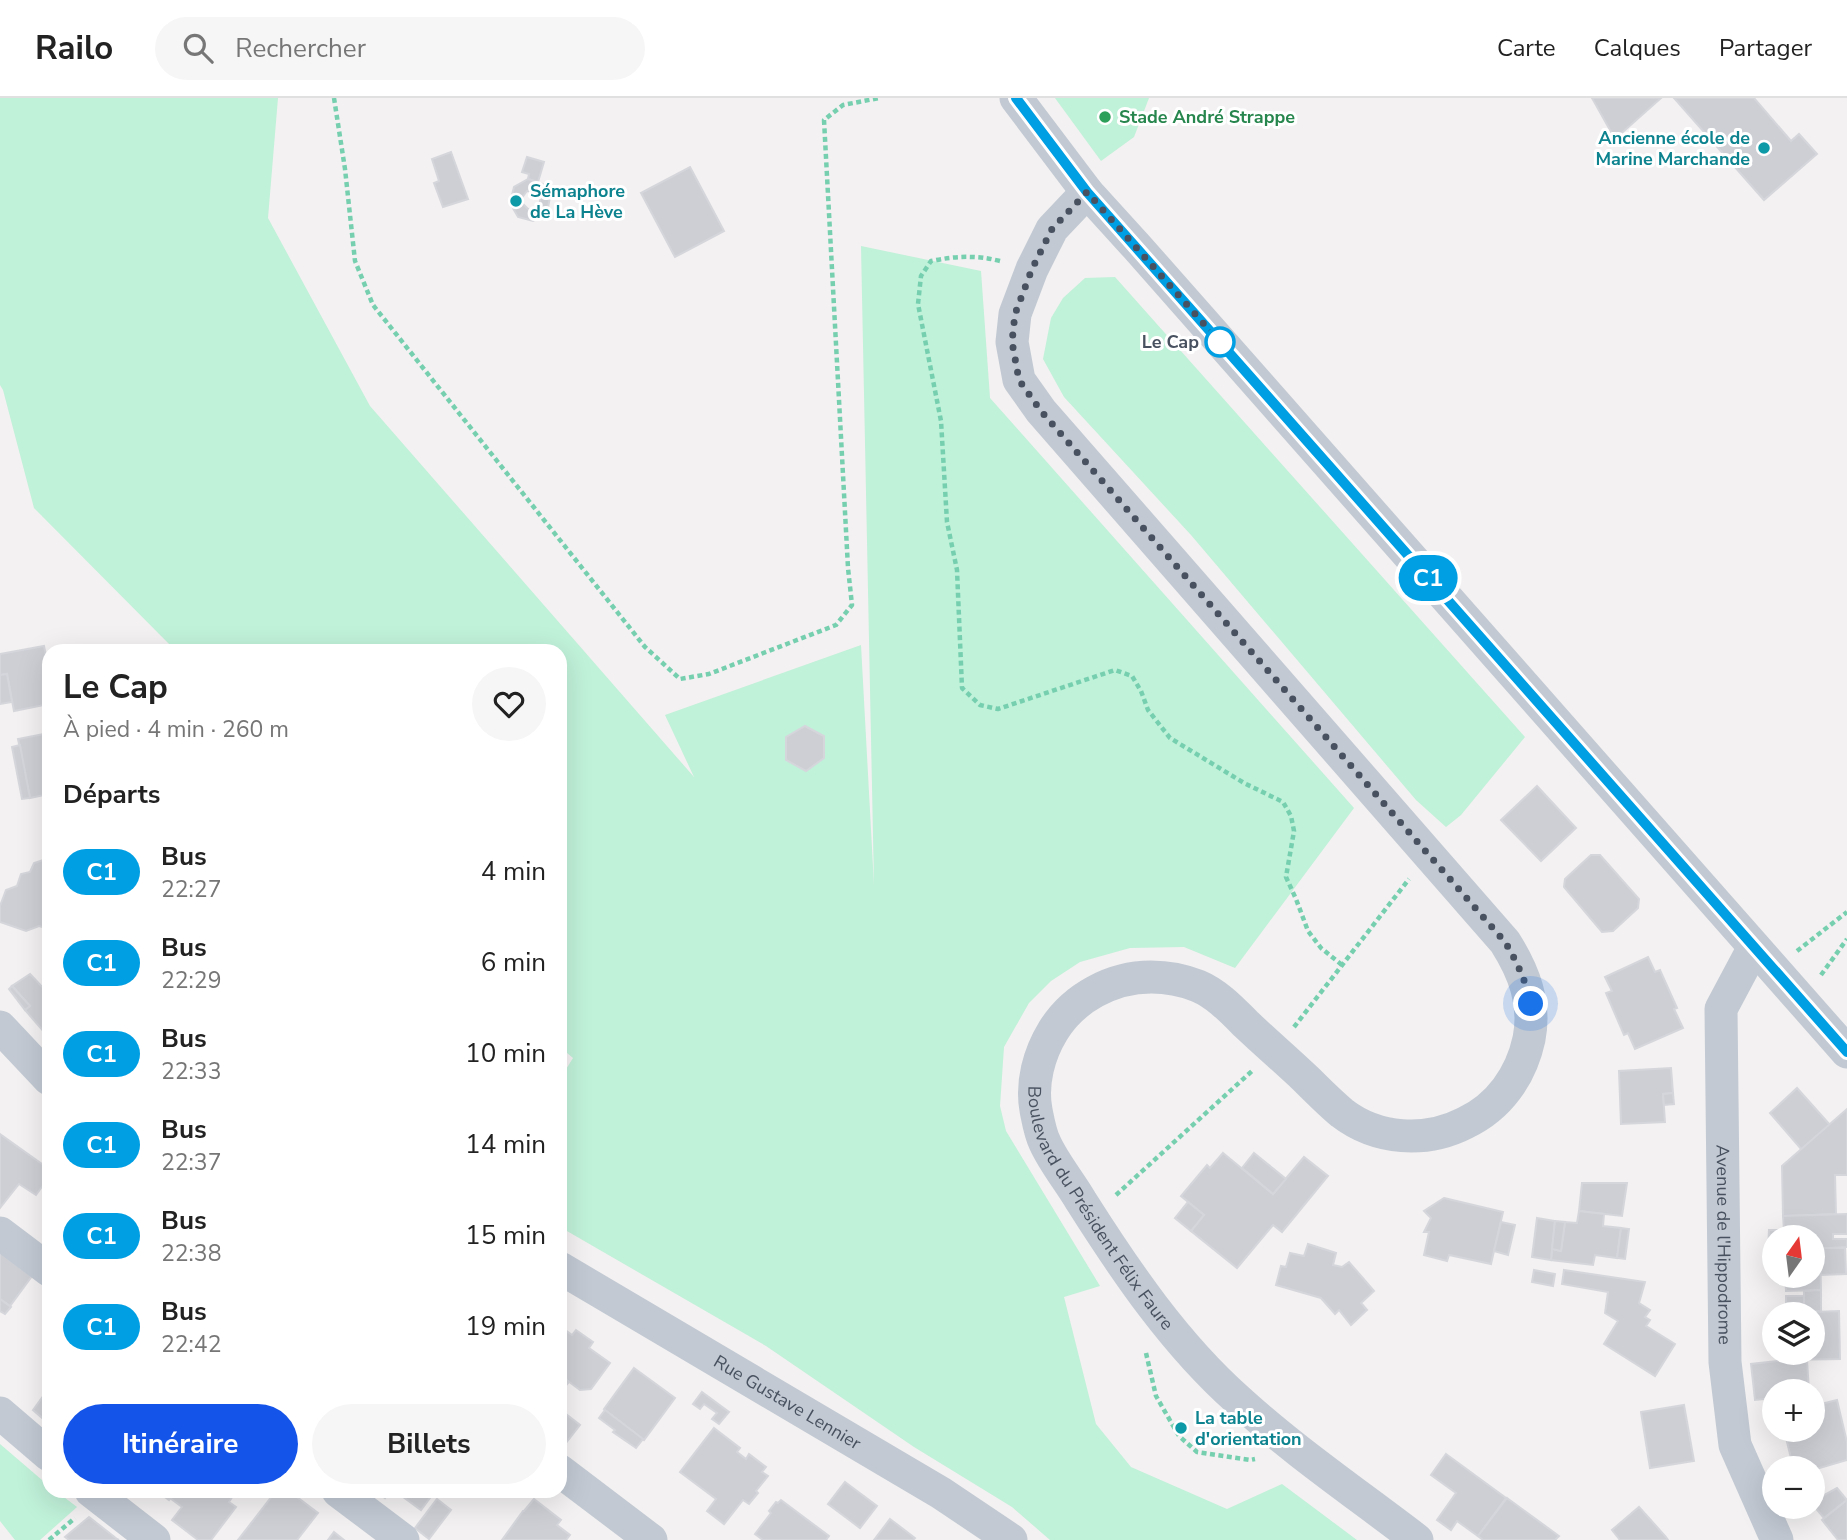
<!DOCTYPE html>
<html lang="fr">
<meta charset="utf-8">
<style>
body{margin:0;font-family:"Nunito Sans",sans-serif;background:#f6f6f6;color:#222;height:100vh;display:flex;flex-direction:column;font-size:26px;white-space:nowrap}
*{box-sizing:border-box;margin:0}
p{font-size:23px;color:#767676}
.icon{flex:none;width:38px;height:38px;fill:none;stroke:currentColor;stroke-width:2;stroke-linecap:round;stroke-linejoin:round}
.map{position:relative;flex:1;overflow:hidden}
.details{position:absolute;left:42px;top:546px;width:525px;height:854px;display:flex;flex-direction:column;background:#fff;border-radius:21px;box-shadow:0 7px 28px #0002}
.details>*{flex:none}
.badge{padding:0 14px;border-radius:23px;font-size:24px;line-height:46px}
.needle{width:46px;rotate:14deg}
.tools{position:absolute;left:1762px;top:1127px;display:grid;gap:14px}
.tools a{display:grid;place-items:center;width:63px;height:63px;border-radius:50%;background:#fff;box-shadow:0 7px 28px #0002;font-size:35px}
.you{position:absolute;width:35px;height:35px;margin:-18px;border:5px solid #fff;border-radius:50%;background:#1a73e8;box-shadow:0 0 0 10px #1a73e833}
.map>.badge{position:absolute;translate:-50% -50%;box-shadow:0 0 0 4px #fff}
h2{padding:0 21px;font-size:26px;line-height:63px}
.round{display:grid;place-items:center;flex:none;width:74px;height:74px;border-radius:37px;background:#f6f6f6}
.overview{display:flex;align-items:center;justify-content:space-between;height:119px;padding:0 21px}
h1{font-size:33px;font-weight:700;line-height:52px}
.button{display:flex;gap:14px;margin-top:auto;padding:14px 21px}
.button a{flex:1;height:80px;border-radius:42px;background:#1554e9;color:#fff;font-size:28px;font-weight:700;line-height:80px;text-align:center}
.button a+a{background:#f6f6f6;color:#222}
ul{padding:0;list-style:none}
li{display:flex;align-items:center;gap:21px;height:91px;padding:0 21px}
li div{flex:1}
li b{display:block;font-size:26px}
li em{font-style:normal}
li .badge{min-width:77px;font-weight:700;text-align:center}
header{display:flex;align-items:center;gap:42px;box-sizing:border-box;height:98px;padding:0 35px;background:#fff;border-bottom:2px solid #e0e0e0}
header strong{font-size:33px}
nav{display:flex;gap:38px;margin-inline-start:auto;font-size:24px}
.search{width:490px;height:63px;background:#f6f6f6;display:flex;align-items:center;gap:18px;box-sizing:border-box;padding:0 24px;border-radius:38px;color:#767676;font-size:26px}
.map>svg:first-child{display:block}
.green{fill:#c0f1d9}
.building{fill:#cdcfd5;stroke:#d5d6dc;stroke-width:2;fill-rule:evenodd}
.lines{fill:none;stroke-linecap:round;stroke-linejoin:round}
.path{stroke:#76d0b0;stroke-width:4.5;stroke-dasharray:5 3.5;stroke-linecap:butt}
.minor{stroke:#c2c9d3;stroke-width:33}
.line-casing{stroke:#fff;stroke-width:16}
.line{stroke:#009ee3;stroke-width:10}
.walk{stroke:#48515f;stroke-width:7;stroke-dasharray:0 12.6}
.leisure-dot{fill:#2e9e5b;stroke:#fff;stroke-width:2.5}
.culture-dot{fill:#0f9aa8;stroke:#fff;stroke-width:2.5}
.stop-dot{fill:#fff;stroke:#009ee3;stroke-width:3.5}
.labels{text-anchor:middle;stroke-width:6;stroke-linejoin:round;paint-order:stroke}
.leisure-label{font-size:18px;font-weight:bold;fill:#27864d;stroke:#fff;text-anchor:start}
.culture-label{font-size:18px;font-weight:bold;fill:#0d838f;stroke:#fff;text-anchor:start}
.stop-label{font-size:18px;font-weight:bold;fill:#48515f;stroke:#fff;text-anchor:end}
.street-label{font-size:18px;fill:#48515f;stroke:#fff}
</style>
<header>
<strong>Railo</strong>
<div class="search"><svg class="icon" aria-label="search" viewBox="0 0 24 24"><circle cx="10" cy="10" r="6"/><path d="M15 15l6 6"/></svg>Rechercher</div>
<nav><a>Carte</a><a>Calques</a><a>Partager</a></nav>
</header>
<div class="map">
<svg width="1847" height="1442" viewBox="0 0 1847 1442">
<rect width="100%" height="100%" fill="#f3f1f1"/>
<g class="green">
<polygon points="0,0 278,0 268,120 370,308 694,679 665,617 861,547 874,787 861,148 981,173 990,300 1354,710 1235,870 1184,849 1130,850 1080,864 1051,883 1029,905 1004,949 1000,1008 1006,1033 1100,1188 1064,1199 1096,1326 1131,1369 1227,1411 1282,1386 1357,1442 1050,1442 1012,1409 914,1349 766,1248 560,1129 560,981 573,960 560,949 560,553 176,553 34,410 3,292 0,287"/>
<polygon points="1055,0 1149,0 1134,39 1101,63"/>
<polygon points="1115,179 1525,639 1461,717 1446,729 1416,702 1191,437 1064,299 1043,261 1051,220 1063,200 1085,180"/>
<polygon points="0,1346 49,1388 49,1393 56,1393 77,1409 40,1442 15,1442 0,1423"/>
</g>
<g class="building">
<polygon points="1592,0 1661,0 1615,41"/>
<polygon points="1674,0 1754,0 1791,43 1799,36 1817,56 1764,102"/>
<polygon points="451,54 468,101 443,109 434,85 439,83 432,61"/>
<polygon points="527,59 544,64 538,84 528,81 529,76 522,74"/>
<polygon points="690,69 724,133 675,159 641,95"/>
<path d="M528 81 543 86 550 99 547 115 533 123 518 119 510 105 514 89ZM527 93 537 94 540 99V104L533 111H528L522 105 521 101Z"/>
<polygon points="44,548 49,573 49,606 14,613 7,576 0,577 0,556"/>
<polygon points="7,576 12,604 0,606 0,577"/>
<polygon points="805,628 824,638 824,660 806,673 786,662 786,639"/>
<polygon points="49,635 49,696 30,700 18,641"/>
<polygon points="20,647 30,700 22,701 12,649"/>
<polygon points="1537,688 1576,730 1541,763 1501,722"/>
<polygon points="1591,757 1600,757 1639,801 1638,810 1613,833 1602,834 1564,789 1565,781"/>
<polygon points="46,761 49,762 49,831 39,828 26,833 0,824 0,808 6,792 17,788 21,776 30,774 34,765"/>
<polygon points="1648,859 1655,874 1660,872 1677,910 1674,911 1683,930 1635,951 1628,935 1624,937 1606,895 1612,893 1605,879"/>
<polygon points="30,876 46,893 49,891 49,931 45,935 25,912 30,908 12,888"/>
<polygon points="12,888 30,908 25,912 9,891"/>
<polygon points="1671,970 1673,995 1663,996 1665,1024 1621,1026 1619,973"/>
<polygon points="1797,990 1830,1027 1802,1052 1770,1015"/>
<polygon points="1673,995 1674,1006 1664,1007 1663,996"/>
<polygon points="1847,1011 1847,1077 1835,1077 1836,1116 1783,1118 1782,1068"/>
<polygon points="0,1036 49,1071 49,1079 36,1097 19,1086 0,1110"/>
<polygon points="1223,1055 1273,1096 1304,1059 1328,1078 1282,1134 1273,1127 1237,1170 1191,1133 1204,1117 1181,1098 1207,1067 1210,1070"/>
<polygon points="1254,1055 1286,1081 1273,1096 1242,1070"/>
<polygon points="1582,1085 1627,1085 1622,1118 1579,1113"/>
<polygon points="1444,1100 1503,1114 1491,1166 1449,1157 1447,1163 1424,1157 1429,1134 1424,1134 1431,1120 1424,1113"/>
<polygon points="1188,1104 1204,1117 1191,1133 1175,1120"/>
<polygon points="1579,1113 1604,1116 1603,1128 1621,1130 1617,1160 1595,1157 1593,1167 1551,1162 1552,1151 1561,1153 1565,1124 1577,1125"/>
<polygon points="1847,1116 1847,1136 1833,1136 1833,1141 1847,1141 1847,1149 1813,1151 1813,1139 1774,1139 1774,1152 1768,1153 1769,1132 1784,1132 1783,1118"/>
<polygon points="1537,1120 1555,1123 1551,1162 1532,1159"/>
<polygon points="1555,1123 1565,1124 1561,1153 1552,1151"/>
<polygon points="1501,1124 1515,1127 1508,1157 1494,1153"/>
<polygon points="1621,1130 1629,1131 1625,1161 1617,1160"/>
<polygon points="1308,1146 1336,1155 1333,1167 1342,1169 1349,1164 1374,1193 1361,1205 1367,1212 1351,1227 1339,1212 1335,1216 1321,1200 1276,1187 1281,1168 1286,1169 1290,1155 1304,1158"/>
<polygon points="0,1147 35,1174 10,1208 0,1201"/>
<polygon points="1820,1150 1845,1150 1846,1176 1820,1177"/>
<polygon points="1820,1150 1821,1192 1786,1193 1785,1178 1813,1178 1813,1151"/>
<polygon points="1534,1172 1555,1176 1553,1188 1532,1184"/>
<polygon points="1564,1172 1645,1184 1639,1205 1650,1212 1645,1219 1650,1222 1646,1228 1675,1246 1655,1278 1604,1246 1618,1223 1605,1215 1608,1194 1562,1186"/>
<polygon points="1821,1192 1821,1213 1804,1214 1804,1193"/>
<rect x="1786" y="1198" width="18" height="16"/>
<polygon points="0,1201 11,1209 5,1216 0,1213"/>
<polygon points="1839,1213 1840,1261 1787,1262 1787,1255 1813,1255 1813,1216 1785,1216 1785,1215"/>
<polygon points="560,1228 572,1237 576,1232 593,1244 589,1250 610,1265 591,1291 580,1292 560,1277"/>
<polygon points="1787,1262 1807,1262 1809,1293 1774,1293 1774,1300 1755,1302 1751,1266"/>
<polygon points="634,1270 675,1300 644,1342 604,1311"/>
<polygon points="560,1277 569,1284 564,1290 560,1287"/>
<polygon points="46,1294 49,1296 49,1326 33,1312"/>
<polygon points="702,1294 729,1314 719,1326 712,1321 717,1315 704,1306 700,1311 693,1306"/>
<polygon points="1837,1302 1847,1344 1847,1362 1813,1372 1813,1370 1796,1370 1793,1368 1784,1332 1813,1332 1813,1308"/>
<polygon points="1684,1307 1694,1363 1650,1370 1641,1314"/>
<polygon points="605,1312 643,1341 636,1350 613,1334 615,1332 599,1320"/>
<polygon points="566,1316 580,1327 562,1350 560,1348 560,1324"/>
<polygon points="714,1330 740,1350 737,1354 746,1361 749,1356 766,1369 762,1374 768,1378 756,1393 758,1395 749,1406 743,1402 724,1426 707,1413 716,1401 680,1374"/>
<polygon points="1446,1356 1506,1400 1478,1438 1457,1423 1451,1432 1437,1422 1456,1395 1431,1377"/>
<polygon points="845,1384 877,1408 860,1430 828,1406"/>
<polygon points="1837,1390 1847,1402 1824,1420 1813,1407 1813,1403"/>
<polygon points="157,1393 166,1393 172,1398 169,1402"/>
<polygon points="176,1393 236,1393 229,1404 236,1409 211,1442 198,1442 172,1422 182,1409 170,1400"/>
<polygon points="276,1393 289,1393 318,1415 297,1442 238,1442"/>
<polygon points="376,1393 390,1393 385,1400"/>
<polygon points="395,1393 435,1393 421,1412"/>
<polygon points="1507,1400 1559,1438 1555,1442 1483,1442 1478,1438"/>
<polygon points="437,1401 451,1412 429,1441 415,1430"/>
<polygon points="534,1401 561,1422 557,1427 570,1437 566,1442 502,1442 523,1413 524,1413"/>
<polygon points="781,1402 829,1438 826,1442 763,1442 755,1436 771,1415 769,1413 776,1404 778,1405"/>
<polygon points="1847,1402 1847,1442 1838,1442 1822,1422"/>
<polygon points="1639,1409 1666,1439 1668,1442 1620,1442 1612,1432"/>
<polygon points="89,1419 117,1441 119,1442 69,1442 65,1439"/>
<polygon points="890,1421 915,1440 913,1442 874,1442"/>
<polygon points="334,1434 344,1442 328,1442"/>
</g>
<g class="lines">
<g class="path">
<polyline points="334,0 345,71 355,163 373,207 645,549 680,581 709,576 836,527 852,507 848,470 824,22 843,7 879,0"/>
<path d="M1000 163C976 157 956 158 931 163L921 178 918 206 941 323 947 424 957 472 962 590 980 607 998 611 1115 572 1132 578 1141 593 1148 612 1170 640 1244 685 1283 704 1291 718 1294 733 1286 779 1296 801 1308 833 1321 850 1342 867"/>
<polyline points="1797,853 1847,814"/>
<polyline points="1821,877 1847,841"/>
<polyline points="1294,929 1409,781"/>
<polyline points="1116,1097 1252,973"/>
<polyline points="1146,1255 1156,1298 1179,1338 1197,1354 1250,1362 1255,1361"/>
<polyline points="49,1442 75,1420"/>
</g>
<g class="minor">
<polyline points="1016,0 1087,94 1137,149 1847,954"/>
<path id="s1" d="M1087 94 1052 131 1032 171 1015 216 1012 244 1019 282 1041 313 1505 844C1524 874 1536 905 1529 941 1521 978 1499 1009 1465 1025 1426 1045 1377 1042 1342 1015 1330 1005 1318 993 1307 982 1287 963 1266 945 1246 926 1232 912 1217 896 1198 888 1183 882 1167 879 1151 879 1112 879 1073 900 1053 933 1039 956 1031 985 1036 1012 1038 1022 1040 1035 1045 1045 1054 1065 1070 1084 1081 1103 1126 1174 1175 1246 1238 1302 1294 1353 1357 1396 1417 1442"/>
<path id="s2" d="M1754 849 1721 911 1725 1264 1735 1347 1777 1442"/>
<polyline points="0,929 49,981"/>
<polyline points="0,1135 49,1172"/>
<path id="s3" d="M560 1170 941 1395 1011 1442"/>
<polyline points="0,1315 49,1357"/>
<polyline points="560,1373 651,1442"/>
<polyline points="91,1393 154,1442"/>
<polyline points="338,1393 403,1442"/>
</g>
</g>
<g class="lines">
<defs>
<polyline id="line" points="1016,0 1087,94 1847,954"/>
</defs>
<use href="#line" class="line-casing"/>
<use href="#line" class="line"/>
<path class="walk" d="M1220 244 1087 94 1052 131 1032 171 1015 216 1012 244 1019 282 1041 313 1505 844C1517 864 1526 883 1531 906"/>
</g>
<circle class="leisure-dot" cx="1105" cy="19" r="7"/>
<g class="culture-dot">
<circle cx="1764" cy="50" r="7"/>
<circle cx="516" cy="103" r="7"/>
<circle cx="1181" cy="1330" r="7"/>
</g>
<circle class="stop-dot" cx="1220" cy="244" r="14"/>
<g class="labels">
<g class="leisure-label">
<text x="1119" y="25">Stade André Strappe</text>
</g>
<g class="culture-label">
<text x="1750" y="46" text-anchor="end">Ancienne école de<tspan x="1750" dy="21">Marine Marchande</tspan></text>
<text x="530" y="99">Sémaphore<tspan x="530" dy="21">de La Hève</tspan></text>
<text x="1195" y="1326">La table<tspan x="1195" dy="21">d'orientation</tspan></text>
</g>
<g class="stop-label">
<text x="1199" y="250">Le Cap</text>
</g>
<g class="street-label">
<text dy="6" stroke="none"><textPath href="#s1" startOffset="1852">Boulevard du Président Félix Faure</textPath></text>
<text dy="6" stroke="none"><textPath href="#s2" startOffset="306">Avenue de l'Hippodrome</textPath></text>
<text dy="6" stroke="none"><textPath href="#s3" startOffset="264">Rue Gustave Lennier</textPath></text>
</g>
</g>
</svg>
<div class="tools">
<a><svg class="needle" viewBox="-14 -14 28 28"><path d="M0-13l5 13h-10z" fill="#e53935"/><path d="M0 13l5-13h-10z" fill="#767676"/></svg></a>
<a><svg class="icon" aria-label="layers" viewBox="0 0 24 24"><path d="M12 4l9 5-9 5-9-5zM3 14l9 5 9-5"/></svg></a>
<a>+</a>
<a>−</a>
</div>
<div class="you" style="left:1531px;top:906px"></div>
<b class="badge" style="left:1428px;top:480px;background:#009ee3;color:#fff">C1</b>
<section class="details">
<div class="overview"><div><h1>Le Cap</h1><p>À pied · 4 min · 260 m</p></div><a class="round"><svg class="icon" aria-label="heart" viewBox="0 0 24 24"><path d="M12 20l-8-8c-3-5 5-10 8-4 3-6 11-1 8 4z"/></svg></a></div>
<h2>Départs</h2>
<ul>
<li><span class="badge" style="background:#009ee3;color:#fff">C1</span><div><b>Bus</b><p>22:27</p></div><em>4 min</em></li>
<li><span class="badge" style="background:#009ee3;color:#fff">C1</span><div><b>Bus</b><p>22:29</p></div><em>6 min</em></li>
<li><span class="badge" style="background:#009ee3;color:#fff">C1</span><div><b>Bus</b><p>22:33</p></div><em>10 min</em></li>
<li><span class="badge" style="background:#009ee3;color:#fff">C1</span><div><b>Bus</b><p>22:37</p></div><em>14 min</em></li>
<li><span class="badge" style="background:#009ee3;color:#fff">C1</span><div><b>Bus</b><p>22:38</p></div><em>15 min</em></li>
<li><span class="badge" style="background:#009ee3;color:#fff">C1</span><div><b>Bus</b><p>22:42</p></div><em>19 min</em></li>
</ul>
<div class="button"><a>Itinéraire</a><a>Billets</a></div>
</section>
</div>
